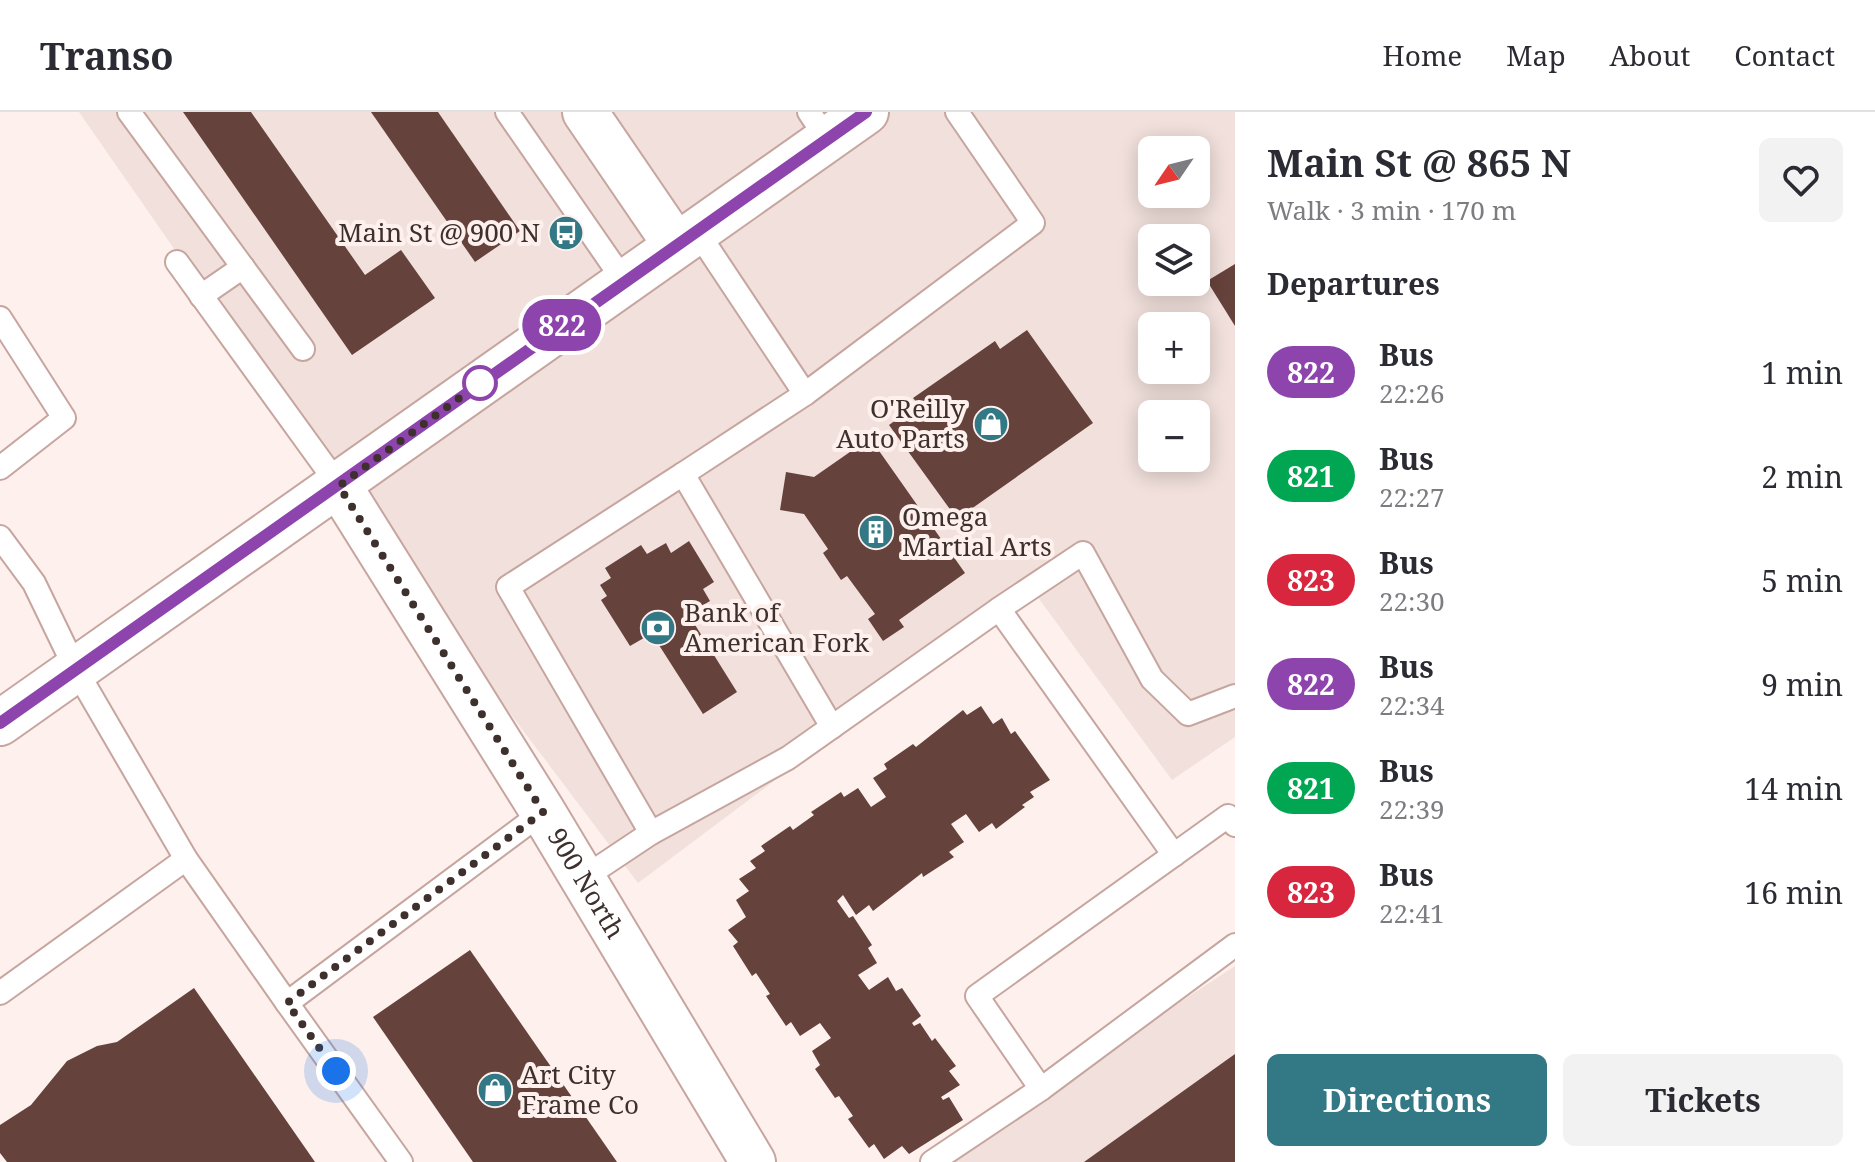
<!DOCTYPE html>
<meta charset="utf-8">
<style>
body{margin:0;font-family:"Noto Serif",serif;background:#f2f2f3;color:#2b2b33;height:100vh;display:flex;flex-direction:column;font-size:30px;white-space:nowrap}
*{box-sizing:border-box;margin:0}
p{font-size:26px;color:#7c7c81}
.icon{flex:none;width:44px;height:44px;fill:none;stroke:currentColor;stroke-width:2;stroke-linecap:round;stroke-linejoin:round}
.map{position:relative;flex:1;overflow:hidden}
.side{display:flex;flex-direction:column;background:#fff;width:640px}
.side>*{flex:none}
.badge{padding:0 16px;border-radius:26px;font-size:28px;line-height:52px}
.needle{width:52px;rotate:235deg}
.tools{position:absolute;left:1138px;top:24px;display:grid;gap:16px}
.tools a{display:grid;place-items:center;width:72px;height:72px;border-radius:12px;background:#fff;box-shadow:0 4px 20px #0003;font-size:40px}
.you{position:absolute;width:40px;height:40px;margin:-20px;border:6px solid #fff;border-radius:50%;background:#1a73e8;box-shadow:0 0 0 12px #1a73e833}
.map>.badge{position:absolute;translate:-50% -50%;box-shadow:0 0 0 4px #fff}
h2{padding:0 32px;font-size:30px;line-height:72px}
.round{display:grid;place-items:center;flex:none;width:84px;height:84px;border-radius:12px;background:#f2f2f3}
.headline{display:flex;align-items:center;justify-content:space-between;height:136px;padding:0 32px}
h1{font-size:38px;font-weight:700;line-height:60px}
.button{display:flex;gap:16px;margin-top:auto;padding:16px 32px}
.button a{flex:1;height:92px;border-radius:12px;background:#327885;color:#fff;font-size:32px;font-weight:700;line-height:92px;text-align:center}
.button a+a{background:#f2f2f3;color:#2b2b33}
ul{padding:0;list-style:none}
li{display:flex;align-items:center;gap:24px;height:104px;padding:0 32px}
li div{flex:1}
li b{display:block;font-size:30px}
li em{font-style:normal}
li .badge{min-width:88px;font-weight:700;text-align:center}
header{display:flex;align-items:center;gap:48px;box-sizing:border-box;height:112px;padding:0 40px;background:#fff;border-bottom:2px solid #e1e1e2}
header strong{font-size:38px}
nav{display:flex;gap:44px;margin-inline-start:auto;font-size:28px}
main{display:flex;flex:1;min-height:0}
.map>svg:first-child{display:block}
.built{fill:#f1e0dc;fill-rule:evenodd}
.building{fill:#65423b}
.lines{fill:none;stroke-linecap:round;stroke-linejoin:round}
.lane-casing{stroke:#c7a59f;stroke-width:26}
.street-casing{stroke:#c7a59f;stroke-width:48}
.primary-casing{stroke:#c7a59f;stroke-width:48}
.lane{stroke:#fff;stroke-width:22}
.street{stroke:#fff;stroke-width:44}
.primary{stroke:#fff;stroke-width:44}
.line-casing{stroke:#fff;stroke-width:18}
.line{stroke:#8e44ad;stroke-width:12}
.walk{stroke:#3d302d;stroke-width:8;stroke-dasharray:0 14.4}
.stop-dot{fill:#fff;stroke:#8e44ad;stroke-width:4}
.labels{text-anchor:middle;stroke-width:8;stroke-linejoin:round;paint-order:stroke}
.poi-label{font-size:26px;fill:#3d302d;stroke:#fef0ed;text-anchor:start}
.street-label{font-size:26px;fill:#3d302d;stroke:#fef0ed}
</style>
<header>
<strong>Transo</strong>
<nav><a>Home</a><a>Map</a><a>About</a><a>Contact</a></nav>
</header>
<main>
<div class="map">
<svg width="1235" height="1050" viewBox="0 0 1235 1050">
<rect width="100%" height="100%" fill="#fef0ed"/>
<g class="built">
<path d="M79 0H1235V625L1172 668 1031 476 638 771 339 374ZM1152 38H1196V82H1152ZM1152 126H1196V170H1152ZM1152 214H1196V258H1152ZM1152 302H1196V346H1152Z"/>
<polygon points="1235,854 1235,1050 936,1050"/>
</g>
<g class="building">
<polygon points="183,0 251,0 365,163 401,138 435,186 352,243"/>
<polygon points="371,0 438,0 520,119 475,150"/>
<polygon points="1235,152 1235,214 1207,169"/>
<polygon points="1027,218 1093,311 957,407 889,313 918,292 913,286 995,229 1000,237"/>
<polygon points="870,326 965,461 899,508 904,515 883,529 868,507 875,502 847,464 841,468 823,441 828,437 804,402 780,398 786,360 814,365"/>
<polygon points="689,429 714,470 703,477 710,489 693,499 697,505 692,508 737,580 703,602 657,530 654,532 649,523 630,534 601,488 607,484 600,473 611,466 605,456 641,433 647,442 666,431 671,441"/>
<polygon points="981,594 993,612 1002,606 1011,622 1015,619 1050,668 1030,680 1034,685 1022,693 1025,695 996,717 992,711 979,720 966,702 951,712 964,730 949,740 954,745 923,765 922,761 873,799 869,793 856,803 843,783 837,789 849,806 853,804 872,833 868,836 877,851 858,863 869,878 888,865 896,879 902,876 921,904 912,911 914,914 920,911 932,929 935,926 956,954 949,959 960,973 941,985 943,988 949,985 963,1008 909,1042 902,1034 884,1047 874,1032 869,1036 848,1007 853,1004 839,984 835,986 815,957 820,953 812,939 831,926 820,911 800,924 791,910 786,914 766,884 770,882 756,861 752,864 733,834 738,830 728,818 746,805 736,788 749,779 739,767 756,756 750,749 765,739 761,734 790,714 793,718 814,703 811,700 841,680 844,685 858,676 871,695 886,685 873,666 887,657 884,652 913,632 916,635 963,598 967,603"/>
<polygon points="470,838 617,1050 473,1050 373,905"/>
<polygon points="194,876 315,1050 7,1050 0,1041 0,1013 31,993 67,949 97,934 117,930"/>
<polygon points="1235,942 1235,1050 1084,1050"/>
</g>
<g class="lines">
<defs>
<g id="lane">
<polyline points="129,0 303,237"/>
<polyline points="507,0 624,169"/>
<polyline points="809,0 827,27"/>
<polyline points="696,118 805,282"/>
<polyline points="177,150 339,374"/>
<polyline points="201,184 243,155"/>
<polyline points="0,206 64,306 0,356"/>
<polyline points="683,362 805,282 1033,111 957,0"/>
<polyline points="0,425 34,471 76,558 186,747 287,891 543,700"/>
<polyline points="999,497 1083,441 1152,567 1188,602 1235,584"/>
<polyline points="651,721 508,475 683,362 832,615"/>
<polyline points="582,767 651,721 788,646 999,497 1174,743"/>
<polyline points="0,881 186,747"/>
<polyline points="287,891 401,1050"/>
<polyline points="1041,977 977,884 1228,704 1235,713"/>
<polyline points="932,1050 1041,977 1235,833"/>
</g>
<g id="street">
<polyline points="585,0 675,132"/>
<path id="s1" d="M339 374 543 700 753 1050"/>
</g>
<polyline id="primary" points="0,611 866,0"/>
</defs>
<use href="#lane" class="lane-casing"/>
<use href="#street" class="street-casing"/>
<use href="#primary" class="primary-casing"/>
<use href="#lane" class="lane"/>
<use href="#street" class="street"/>
<use href="#primary" class="primary"/>
</g>
<g class="lines">
<defs>
<polyline id="line" points="0,611 866,0"/>
</defs>
<use href="#line" class="line-casing"/>
<use href="#line" class="line"/>
<polyline class="walk" points="336,959 287,891 543,700 339,374 480,271"/>
</g>
<defs>
<symbol id="bus-disc" viewBox="-11 -11 22 22"><circle r="9.5" fill="#327885" stroke="#fef0ed"/><path d="M-5-6H5V4H4V6H2V4H-2V6H-4V4H-5ZM-3.5-4V0h7V-4ZM-3.5 1.2v1.5H-2V1.2ZM2 1.2v1.5H3.5V1.2Z" fill="#fff"/></symbol>
<symbol id="shop-disc" viewBox="-11 -11 22 22"><circle r="9.5" fill="#327885" stroke="#fef0ed"/><path d="M-5-2.5h2.3a2.7 3.5 0 0 1 5.4 0H5L5.5 6h-11ZM-1.5-2.5h3a1.5 2.3 0 0 0-3 0Z" fill="#fff"/></symbol>
<symbol id="building-disc" viewBox="-11 -11 22 22"><circle r="9.5" fill="#327885" stroke="#fef0ed"/><path d="M-4-6H4V6H1V3H-1V6H-4ZM-2.5-4.3h1.7v1.8h-1.7ZM.8-4.3h1.7v1.8H.8ZM-2.5-1h1.7V.8h-1.7ZM.8-1h1.7V.8H.8Z" fill="#fff"/></symbol>
<symbol id="bank-disc" viewBox="-11 -11 22 22"><circle r="9.5" fill="#327885" stroke="#fef0ed"/><path d="M-6-4H6V4H-6ZM0-2.3a2.3 2.3 0 1 0 0 4.6a2.3 2.3 0 1 0 0-4.6Z" fill="#fff"/></symbol>
</defs>
<g fill-rule="evenodd">
<use href="#bus-disc" x="546" y="101" width="40" height="40"/>
<use href="#shop-disc" x="971" y="292" width="40" height="40"/>
<use href="#building-disc" x="856" y="400" width="40" height="40"/>
<use href="#bank-disc" x="638" y="496" width="40" height="40"/>
<use href="#shop-disc" x="475" y="958" width="40" height="40"/>
</g>
<circle class="stop-dot" cx="480" cy="271" r="16"/>
<g class="labels">
<g class="poi-label">
<text x="540" y="130" text-anchor="end">Main St @ 900 N</text>
<text x="965" y="306" text-anchor="end">O'Reilly<tspan x="965" dy="30">Auto Parts</tspan></text>
<text x="902" y="414">Omega<tspan x="902" dy="30">Martial Arts</tspan></text>
<text x="684" y="510">Bank of<tspan x="684" dy="30">American Fork</tspan></text>
<text x="521" y="972">Art City<tspan x="521" dy="30">Frame Co</tspan></text>
</g>
<g class="street-label">
<text dy="9" stroke="none"><textPath href="#s1" startOffset="468">900 North</textPath></text>
</g>
</g>
</svg>
<div class="tools">
<a><svg class="needle" viewBox="-14 -14 28 28"><path d="M0-13l5 13h-10z" fill="#e53935"/><path d="M0 13l5-13h-10z" fill="#7c7c81"/></svg></a>
<a><svg class="icon" aria-label="layers" viewBox="0 0 24 24"><path d="M12 4l9 5-9 5-9-5zM3 14l9 5 9-5"/></svg></a>
<a>+</a>
<a>−</a>
</div>
<div class="you" style="left:336px;top:959px"></div>
<b class="badge" style="left:562px;top:213px;background:#8e44ad;color:#fff">822</b>
</div>
<section class="side">
<div class="headline"><div><h1>Main St @ 865 N</h1><p>Walk · 3 min · 170 m</p></div><a class="round"><svg class="icon" aria-label="heart" viewBox="0 0 24 24"><path d="M12 20l-8-8c-3-5 5-10 8-4 3-6 11-1 8 4z"/></svg></a></div>
<h2>Departures</h2>
<ul>
<li><span class="badge" style="background:#8e44ad;color:#fff">822</span><div><b>Bus</b><p>22:26</p></div><em>1 min</em></li>
<li><span class="badge" style="background:#00a651;color:#fff">821</span><div><b>Bus</b><p>22:27</p></div><em>2 min</em></li>
<li><span class="badge" style="background:#d7263d;color:#fff">823</span><div><b>Bus</b><p>22:30</p></div><em>5 min</em></li>
<li><span class="badge" style="background:#8e44ad;color:#fff">822</span><div><b>Bus</b><p>22:34</p></div><em>9 min</em></li>
<li><span class="badge" style="background:#00a651;color:#fff">821</span><div><b>Bus</b><p>22:39</p></div><em>14 min</em></li>
<li><span class="badge" style="background:#d7263d;color:#fff">823</span><div><b>Bus</b><p>22:41</p></div><em>16 min</em></li>
</ul>
<div class="button"><a>Directions</a><a>Tickets</a></div>
</section>
</main>
